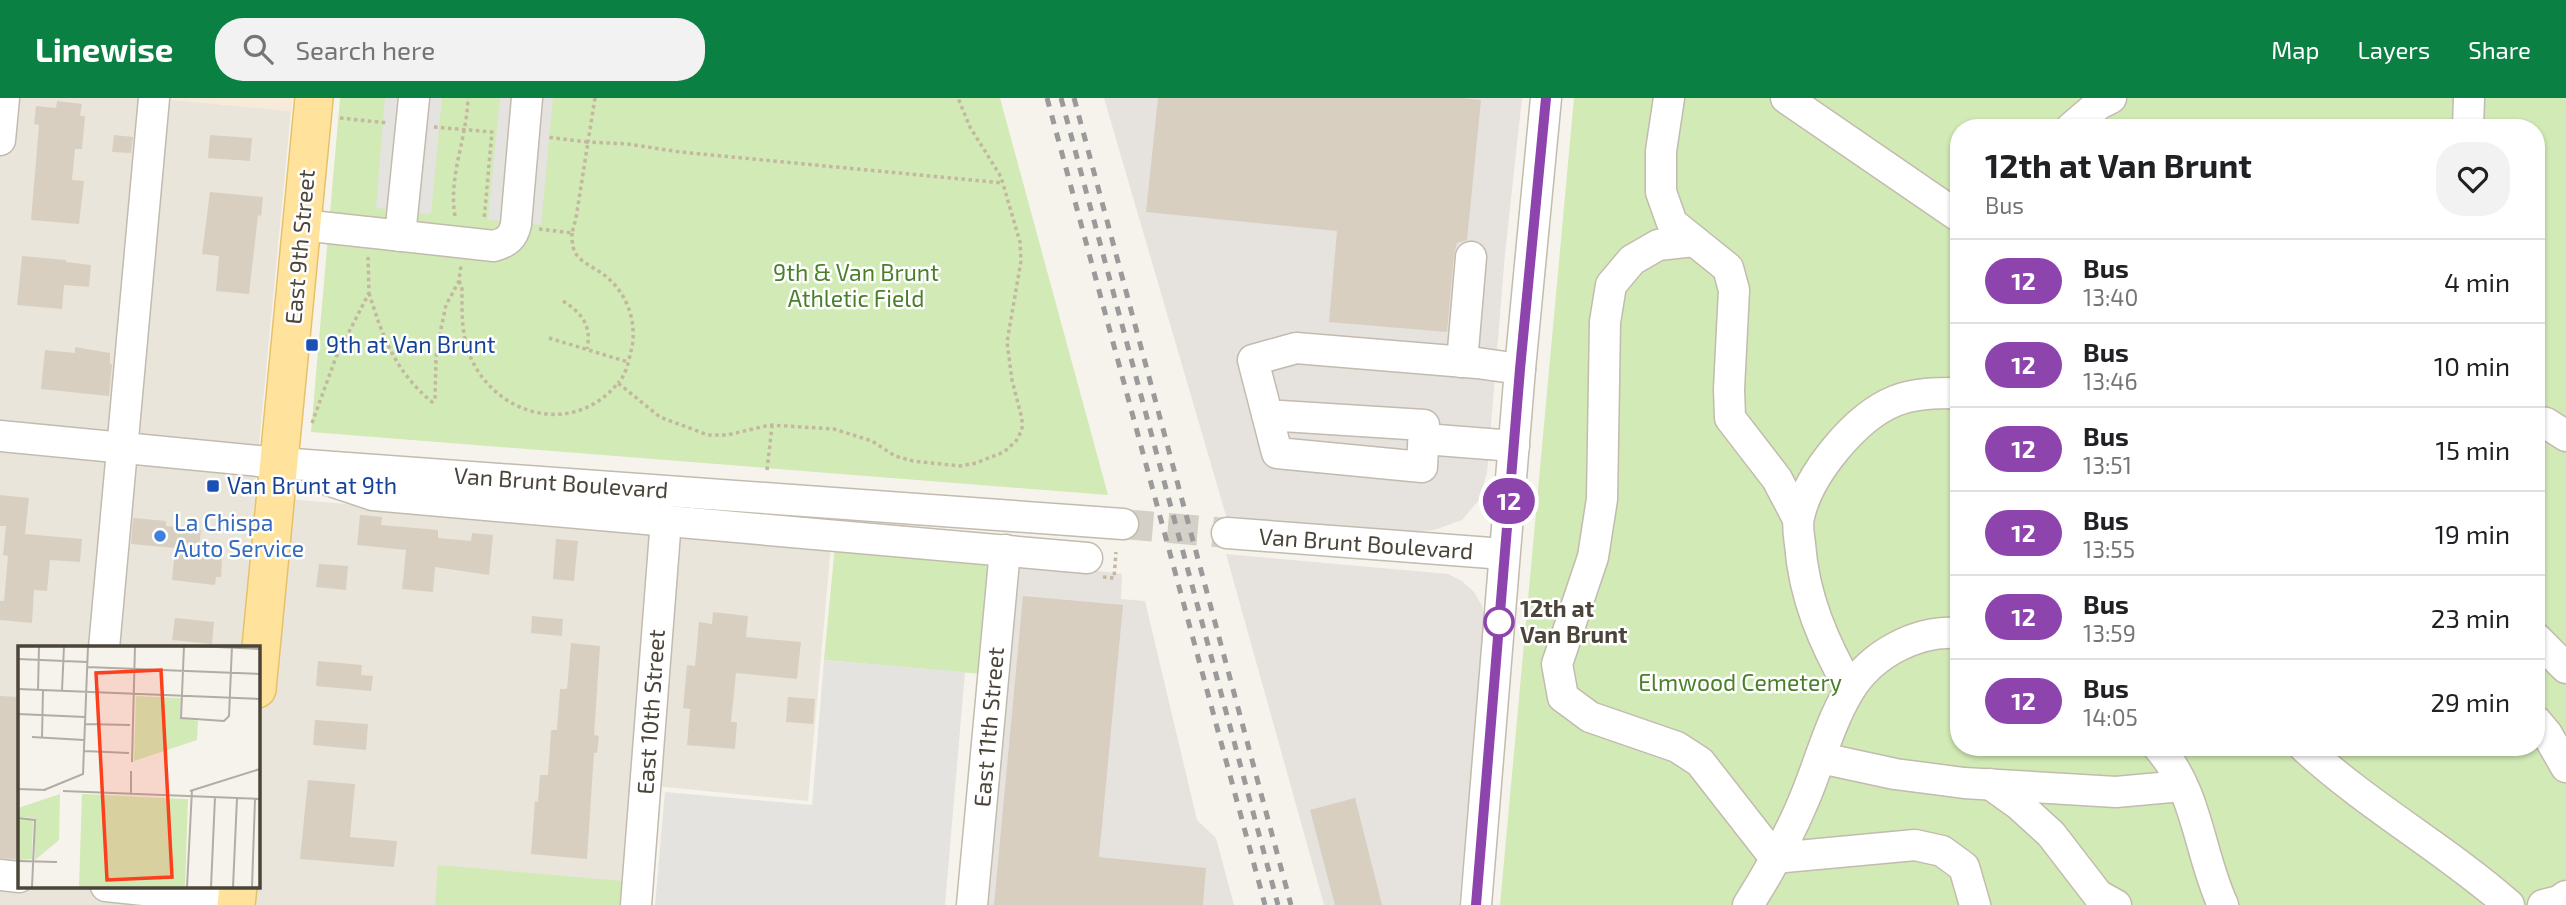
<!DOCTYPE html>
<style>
body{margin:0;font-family:"Exo 2",sans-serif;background:#f2f2f2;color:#202124;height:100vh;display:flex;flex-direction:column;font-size:26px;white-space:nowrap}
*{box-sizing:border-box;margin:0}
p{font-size:23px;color:#757577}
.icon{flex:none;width:38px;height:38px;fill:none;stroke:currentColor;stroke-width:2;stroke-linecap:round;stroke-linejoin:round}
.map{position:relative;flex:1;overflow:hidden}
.details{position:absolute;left:1950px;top:21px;width:595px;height:637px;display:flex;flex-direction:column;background:#fff;border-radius:28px;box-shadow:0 2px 5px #0004}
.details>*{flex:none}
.badge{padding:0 14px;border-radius:23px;font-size:24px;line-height:46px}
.map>.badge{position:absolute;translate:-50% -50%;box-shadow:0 0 0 4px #fff}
.round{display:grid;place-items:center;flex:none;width:74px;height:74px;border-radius:28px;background:#f2f2f2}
.headline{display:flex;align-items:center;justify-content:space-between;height:119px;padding:0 35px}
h1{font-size:33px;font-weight:700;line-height:52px}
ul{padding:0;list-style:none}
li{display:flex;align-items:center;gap:21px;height:84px;padding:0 35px;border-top:2px solid #e0e0e0}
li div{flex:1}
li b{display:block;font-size:26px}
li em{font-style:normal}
li .badge{min-width:77px;font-weight:700;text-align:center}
header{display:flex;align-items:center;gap:42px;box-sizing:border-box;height:98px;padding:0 35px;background:#0b8043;color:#fff}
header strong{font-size:33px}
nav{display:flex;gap:38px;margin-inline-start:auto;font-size:24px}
.search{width:490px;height:63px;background:#f2f2f2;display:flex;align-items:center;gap:18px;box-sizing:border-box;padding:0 24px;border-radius:28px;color:#757577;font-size:26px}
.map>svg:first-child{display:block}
.residential{fill:#eae5da;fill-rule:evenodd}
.commercial{fill:#f7ead8}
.industrial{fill:#e6e2dd}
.green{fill:#d2eab5;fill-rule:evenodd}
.parking{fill:#e5e3e0}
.building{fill:#d8cfc1}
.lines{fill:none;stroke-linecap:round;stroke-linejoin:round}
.minor-tunnel{stroke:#d4d0c8;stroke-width:30;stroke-dasharray:30 15;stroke-linecap:butt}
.minor-casing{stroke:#c2bbae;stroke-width:33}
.major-casing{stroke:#e6c16a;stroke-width:40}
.path{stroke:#c4b79f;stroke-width:3.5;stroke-dasharray:3.5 3.5;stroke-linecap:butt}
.minor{stroke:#fff;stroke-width:30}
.major{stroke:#ffe39c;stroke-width:37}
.rail{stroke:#9a9a9a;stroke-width:5;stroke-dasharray:9 9;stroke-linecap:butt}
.line-casing{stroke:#fff;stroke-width:16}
.line{stroke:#8e44ad;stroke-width:10}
.transit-dot{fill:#1a4fb4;stroke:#fff;stroke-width:2.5}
.shop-dot{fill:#3f7fe0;stroke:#fff;stroke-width:2.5}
.stop-dot{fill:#fff;stroke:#8e44ad;stroke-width:3.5}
.labels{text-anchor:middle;stroke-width:5;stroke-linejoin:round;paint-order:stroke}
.street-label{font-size:23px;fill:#4b4439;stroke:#fff}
.park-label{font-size:23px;fill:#4a7f2a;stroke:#fff}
.transit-label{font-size:23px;fill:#164399;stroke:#fff;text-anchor:start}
.shop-label{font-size:23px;fill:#366cbe;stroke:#fff;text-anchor:start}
.stop-label{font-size:23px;font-weight:bold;fill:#4b4439;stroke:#fff;text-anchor:start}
.inset-road{fill:none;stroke:#b2ada4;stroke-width:2}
.view{fill:#fc3f1d;fill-opacity:0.15;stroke:#fc3f1d;stroke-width:3.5}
.inset-edge{fill:none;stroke:#4b4439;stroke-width:3.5}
</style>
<header>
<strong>Linewise</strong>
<div class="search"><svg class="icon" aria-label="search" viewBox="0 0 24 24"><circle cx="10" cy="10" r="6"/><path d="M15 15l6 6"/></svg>Search here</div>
<nav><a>Map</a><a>Layers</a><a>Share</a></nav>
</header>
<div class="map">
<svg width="2566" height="807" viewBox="0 0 2566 807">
<rect width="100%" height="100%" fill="#f6f3ec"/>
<path class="residential" d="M0 0H153L291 13 254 398 831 448 808 703 634 686 623 807H0ZM19 550H257V788H19Z"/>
<polygon class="commercial" points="153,0 293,0 291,13"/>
<g class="industrial">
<polygon points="1104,0 1522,0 1505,156 1487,375 1478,403 1462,422 1434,432 1405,434 1227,421"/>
<polygon points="1226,456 1448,476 1462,483 1474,494 1482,508 1485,525 1459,807 1324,807"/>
<polygon points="1026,464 1122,476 1121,501 1145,503 1197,722 1216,740 1234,807 980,807 1017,465"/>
</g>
<g class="green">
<polygon points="340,0 1000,0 1108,397 311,334"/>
<path d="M1574 0H2566V807H1500ZM1958 30H2536V649H1958Z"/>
<polygon points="835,448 986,465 990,471 981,576 824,562"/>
<polygon points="438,767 622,783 620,807 435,807"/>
</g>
<g class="parking">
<polygon points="385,0 442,0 431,116 376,110"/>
<polygon points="500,0 553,0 541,127 488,122"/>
<polygon points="824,562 965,574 945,807 655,807 665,694 812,707"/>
</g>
<g class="building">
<polygon points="1158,0 1460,0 1481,2 1467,142 1457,145 1454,157 1447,234 1329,224 1337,133 1146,114"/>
<polygon points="57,3 82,6 80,18 85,18 82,51 75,51 72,82 84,83 79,126 31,122 39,27 34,26 36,8 56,10"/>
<polygon points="114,37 133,39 131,55 112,54"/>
<polygon points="210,37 252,40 250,63 208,60"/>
<polygon points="210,94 263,99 261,118 258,117 249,196 216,193 219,158 202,156"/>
<polygon points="22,158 66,162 66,164 91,167 89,189 64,187 62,211 17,207"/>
<polygon points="75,249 110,255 110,266 112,266 109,298 41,291 45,252 75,255"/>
<polygon points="0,397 29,400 25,436 82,441 80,464 50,462 47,493 34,492 32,525 0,522 0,503 4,503 8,458 3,457 6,428 0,428"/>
<polygon points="360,417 382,419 381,427 438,432 438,440 471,443 472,435 493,437 489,477 435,469 433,494 402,491 406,452 357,447"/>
<polygon points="133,420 166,423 166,428 201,432 198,459 222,461 221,479 216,479 215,487 172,482 175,450 131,446"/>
<polygon points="556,441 578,443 574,483 553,481"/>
<polygon points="319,466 348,468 346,492 316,489"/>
<polygon points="1023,498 1123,507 1099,759 1206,770 1203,807 994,807"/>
<polygon points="713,514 748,518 746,539 801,544 797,581 736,575 731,624 737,624 735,651 687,647 690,611 683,610 687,567 695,568 699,524 712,526"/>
<polygon points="532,518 563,521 562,538 531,535"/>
<polygon points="175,520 214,524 212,546 172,542"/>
<polygon points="571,545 600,548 594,637 599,638 597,655 594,655 587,761 531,756 535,703 538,704 540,677 548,677 551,632 557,632 560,591 567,591"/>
<polygon points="318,563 362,567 361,577 373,578 371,593 316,588"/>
<polygon points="0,598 19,599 19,738 16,761 0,760"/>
<polygon points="788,599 815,601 813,626 786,624"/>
<polygon points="315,622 368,626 366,652 313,647"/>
<polygon points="308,682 355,686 350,739 397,743 394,769 300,761"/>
<polygon points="1355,700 1382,807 1335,807 1310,712"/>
</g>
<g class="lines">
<polyline class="minor-tunnel" points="1123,426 1227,435"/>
<defs>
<g id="minor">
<polyline points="1669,0 1661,53 1661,94 1672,125 1728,170 1734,192 1729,291 1730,320 1777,381 1798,421"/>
<polyline points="1786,0 1958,118"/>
<polyline points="2071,30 2099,6 2111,0"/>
<polyline points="2468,30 2469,0"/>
<polyline points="0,42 4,0"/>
<path d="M302 127 494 148C507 144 513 140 516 126L527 0"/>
<polyline points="400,138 414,0"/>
<polyline points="1694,143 1658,147 1632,162 1611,187 1605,224 1602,401 1593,459 1557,566 1563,599 1590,619 1677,649 1700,664 1775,760 1915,747 1942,753 1964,769 1975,807"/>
<polyline points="1462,264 1471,159"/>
<polyline points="1267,317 1424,327 1422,369 1277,355 1253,262 1296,250 1477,265 1520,271"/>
<polyline points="2536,323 2546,325 2566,338"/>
<polyline points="0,338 279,365 1123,426"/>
<polyline points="1424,341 1514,348"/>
<polyline points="319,379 373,397 1087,460"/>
<polyline points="1227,435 1504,456"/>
<polyline points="2536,540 2566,570"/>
<polyline points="104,550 154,0"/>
<path d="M1850 591C1824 545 1804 500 1800 446 1799 438 1797 427 1799 419 1808 377 1855 319 1895 303 1914 295 1938 295 1958 295"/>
<polyline points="2536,623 2547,636 2566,669"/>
<path d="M2158 649C2198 693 2199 756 2223 807"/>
<path d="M2304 649C2368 708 2444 750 2509 807"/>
<polyline points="1821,660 1895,676 1964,685 2116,694 2182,688"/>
<polyline points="1990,686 2018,706 2051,736 2098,797 2116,807"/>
<polyline points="0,777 19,779"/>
<polyline points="106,788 237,802"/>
<polyline points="636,807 666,422"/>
<polyline points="972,807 1005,452"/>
<polyline points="1476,807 1520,271 1546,0"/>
<path d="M1748 807C1769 774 1789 738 1804 702 1819 667 1829 626 1849 593 1871 556 1917 532 1958 535"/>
<polyline points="2543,807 2559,803 2566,798"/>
</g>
<g id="major">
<polyline points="257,591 314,0"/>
<polyline points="236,807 238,788"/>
</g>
</defs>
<use href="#minor" class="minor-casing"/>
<use href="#major" class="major-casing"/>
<g class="path">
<polyline points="595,0 588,44 628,46 680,54 1003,85"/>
<polyline points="340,20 388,25"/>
<polyline points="434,29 492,34 484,122"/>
<path d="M455 118C448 79 467 40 468 0"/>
<polyline points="539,131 572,135 576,120 588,44 546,39"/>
<path d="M572 135C572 142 572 150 576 156 582 165 595 170 603 176 626 193 637 222 632 249 629 261 627 276 618 285"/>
<path d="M459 183 462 189C462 212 461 236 470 258 496 319 574 339 618 285L660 319 708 337H727L770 327 834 331 872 343 895 358 913 363 960 368 976 365 1004 354 1016 343 1022 332V321L1012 282 1007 244 1021 163 1020 144 1001 79 970 29 958 0"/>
<path d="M369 195C383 240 395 273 432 304L435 302 436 259 440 235 446 207 459 183 461 167"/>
<path d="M563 203C582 215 592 228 587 251"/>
<polyline points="549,240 628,264"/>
<polyline points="312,325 336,259 369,195 368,159"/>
<polyline points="767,372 772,328"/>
<polyline points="1103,479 1114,480 1116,454"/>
</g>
<use href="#minor" class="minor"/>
<use href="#major" class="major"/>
<g class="rail">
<polyline points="1047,0 1265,807"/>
<polyline points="1061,0 1278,807"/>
<polyline points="1074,0 1291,807"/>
</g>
</g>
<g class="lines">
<defs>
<polyline id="line" points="1476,807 1520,271 1546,0"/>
</defs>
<use href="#line" class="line-casing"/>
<use href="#line" class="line"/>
</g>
<g class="transit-dot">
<rect x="305" y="240" width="14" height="14" rx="3.5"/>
<rect x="206" y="381" width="14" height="14" rx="3.5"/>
</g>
<circle class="shop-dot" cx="160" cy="438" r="7"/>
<circle class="stop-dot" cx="1499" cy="524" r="14"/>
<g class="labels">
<g class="street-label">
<text transform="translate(300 149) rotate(-85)" y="8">East 9th Street</text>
<text transform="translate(561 385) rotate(4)" y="8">Van Brunt Boulevard</text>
<text transform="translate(1366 446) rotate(4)" y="8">Van Brunt Boulevard</text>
<text transform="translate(651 614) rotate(-86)" y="8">East 10th Street</text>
<text transform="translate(989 629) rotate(-85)" y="8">East 11th Street</text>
</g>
<g class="park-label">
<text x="856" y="183">9th &amp; Van Brunt<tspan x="856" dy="26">Athletic Field</tspan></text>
<text x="1740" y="593">Elmwood Cemetery</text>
</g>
<g class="transit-label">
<text x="326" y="255">9th at Van Brunt</text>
<text x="227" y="396">Van Brunt at 9th</text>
</g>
<g class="shop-label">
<text x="174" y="433">La Chispa<tspan x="174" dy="26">Auto Service</tspan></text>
</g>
<g class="stop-label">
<text x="1520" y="519">12th at<tspan x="1520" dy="26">Van Brunt</tspan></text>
</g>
</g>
<g transform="translate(18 548)">
<rect width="242" height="242" fill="#f6f3ec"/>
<path d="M118 50 163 52 162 71 180 75 179 94 116 115ZM42 148 41 194 17 214V172L0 171V162ZM64 148 170 153 167 241H61ZM0 172 15 173 14 213 0 214Z" fill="#d2eab5"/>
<path class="inset-road" d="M166 0 163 72 206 75 211 70 214 0M175 0 242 3M0 13 69 16M69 21 242 28M0 43 242 53M20 44 21 0M44 45 46 0M0 68 67 71M67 78 112 79M14 91 66 94M24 91 25 44M66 105 111 107M114 116 117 0M0 143 28 144M26 144 65 128 70 0M45 145 242 153M172 145 242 123M113 147V125M0 172 17 174 14 241M0 215 39 216M169 241 174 144M193 241 197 151M215 241 219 152M234 241 237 153"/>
<path class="view" d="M143 24 154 231 89 234 78 27Z"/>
<rect width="242" height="242" class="inset-edge"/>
</g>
</svg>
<b class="badge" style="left:1509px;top:403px;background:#8e44ad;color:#fff">12</b>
<section class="details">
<div class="headline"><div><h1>12th at Van Brunt</h1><p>Bus</p></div><a class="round"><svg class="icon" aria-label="heart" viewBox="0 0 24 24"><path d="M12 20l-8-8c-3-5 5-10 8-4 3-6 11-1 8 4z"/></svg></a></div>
<ul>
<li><span class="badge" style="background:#8e44ad;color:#fff">12</span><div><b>Bus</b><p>13:40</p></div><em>4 min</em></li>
<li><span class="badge" style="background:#8e44ad;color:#fff">12</span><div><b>Bus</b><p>13:46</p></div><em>10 min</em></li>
<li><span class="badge" style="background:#8e44ad;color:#fff">12</span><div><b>Bus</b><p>13:51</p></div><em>15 min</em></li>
<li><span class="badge" style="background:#8e44ad;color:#fff">12</span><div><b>Bus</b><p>13:55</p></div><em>19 min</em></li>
<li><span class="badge" style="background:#8e44ad;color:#fff">12</span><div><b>Bus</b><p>13:59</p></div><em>23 min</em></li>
<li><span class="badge" style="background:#8e44ad;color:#fff">12</span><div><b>Bus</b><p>14:05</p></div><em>29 min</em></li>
</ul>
</section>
</div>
